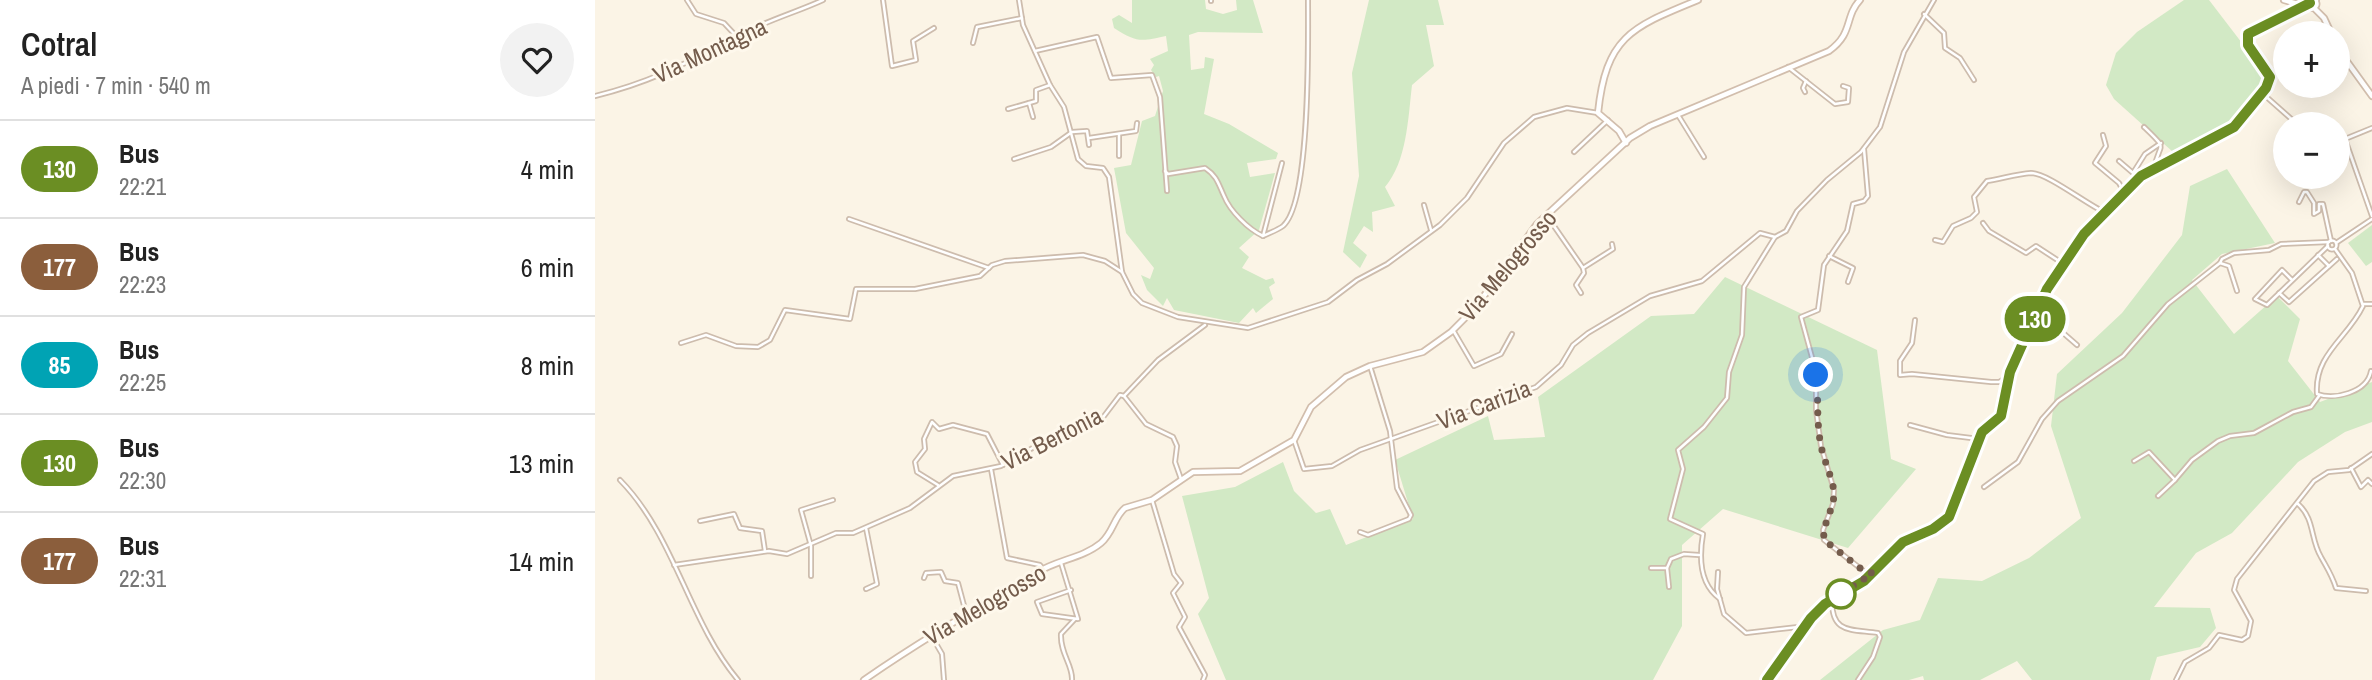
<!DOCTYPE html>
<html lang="it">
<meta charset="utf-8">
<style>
body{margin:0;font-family:"Archivo Narrow",sans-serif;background:#f2f2f2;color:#222;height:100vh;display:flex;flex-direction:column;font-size:26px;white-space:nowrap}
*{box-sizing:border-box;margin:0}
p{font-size:23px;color:#767676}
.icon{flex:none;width:38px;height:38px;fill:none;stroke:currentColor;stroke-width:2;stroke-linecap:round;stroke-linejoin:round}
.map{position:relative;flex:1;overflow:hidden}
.side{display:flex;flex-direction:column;background:#fff;width:595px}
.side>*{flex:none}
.badge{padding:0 14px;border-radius:23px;font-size:24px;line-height:46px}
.tools{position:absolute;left:1678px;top:21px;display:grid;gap:14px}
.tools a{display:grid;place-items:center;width:77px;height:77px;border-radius:50%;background:#fff;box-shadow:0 7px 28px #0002;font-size:35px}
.you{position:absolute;width:35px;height:35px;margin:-18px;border:5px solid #fff;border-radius:50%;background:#1a73e8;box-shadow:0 0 0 10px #1a73e833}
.map>.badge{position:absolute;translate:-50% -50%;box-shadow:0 0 0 4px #fff}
.round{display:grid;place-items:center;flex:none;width:74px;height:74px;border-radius:37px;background:#f2f2f2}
.overview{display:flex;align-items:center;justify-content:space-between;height:119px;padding:0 21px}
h1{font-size:33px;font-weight:600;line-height:52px}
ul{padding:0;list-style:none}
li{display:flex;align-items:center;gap:21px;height:98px;padding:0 21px;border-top:2px solid #e0e0e0}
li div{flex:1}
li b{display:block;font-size:26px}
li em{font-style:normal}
li .badge{min-width:77px;font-weight:700;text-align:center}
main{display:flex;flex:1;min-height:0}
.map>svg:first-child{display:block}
.green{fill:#d2e9c5}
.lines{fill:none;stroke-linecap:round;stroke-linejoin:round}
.street-casing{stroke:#cdbcad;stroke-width:6}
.secondary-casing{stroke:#d2bead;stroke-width:8}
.street{stroke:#fff;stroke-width:2.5}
.secondary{stroke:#fff;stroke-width:4.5}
.line-casing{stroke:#fff;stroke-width:16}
.line{stroke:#6b8e23;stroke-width:10}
.walk{stroke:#745c4c;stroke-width:7;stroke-dasharray:0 12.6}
.stop-dot{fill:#fff;stroke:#6b8e23;stroke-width:3.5}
.labels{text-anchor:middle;stroke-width:6;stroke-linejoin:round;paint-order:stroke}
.street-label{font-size:24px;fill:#745c4c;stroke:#fef8ec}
</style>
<main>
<section class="side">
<div class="overview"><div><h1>Cotral</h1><p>A piedi · 7 min · 540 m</p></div><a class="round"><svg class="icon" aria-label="heart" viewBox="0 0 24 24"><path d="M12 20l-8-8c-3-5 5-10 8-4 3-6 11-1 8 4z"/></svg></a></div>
<ul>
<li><span class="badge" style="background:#6b8e23;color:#fff">130</span><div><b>Bus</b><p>22:21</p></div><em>4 min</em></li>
<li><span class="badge" style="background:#8b5e3c;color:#fff">177</span><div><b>Bus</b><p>22:23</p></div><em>6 min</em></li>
<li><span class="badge" style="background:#00a3b4;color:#fff">85</span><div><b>Bus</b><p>22:25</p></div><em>8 min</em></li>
<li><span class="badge" style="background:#6b8e23;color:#fff">130</span><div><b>Bus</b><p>22:30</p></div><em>13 min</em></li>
<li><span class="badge" style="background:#8b5e3c;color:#fff">177</span><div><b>Bus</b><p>22:31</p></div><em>14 min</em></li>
</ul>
</section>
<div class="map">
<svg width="1777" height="680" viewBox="0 0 1777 680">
<rect width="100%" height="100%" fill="#fbf4e6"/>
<g class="green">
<path d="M537 0H610L611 9 628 14 642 10 641 0H658L668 33 603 32 594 35 596 70 609 68 610 57 619 59 609 114 634 124 683 153 681 159 652 163 655 177 680 173 664 230 644 248 654 257 647 268 671 280 678 278 680 283 674 287 678 299 661 313 658 308 644 323 579 310 572 298 568 306 552 290 546 275 555 279 559 268 531 233 519 168 536 165 547 121 560 116 568 91 564 76 561 77 556 70 559 65 555 59 573 51 571 36C545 42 541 42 519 28L517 19 524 15 537 23Z"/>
<path d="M774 0H843L849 25H831L839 66 817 85C813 119 812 161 790 187L800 206 777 212 778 232 769 226 758 243 772 255 765 268 748 252 764 176 757 73Z"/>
<polygon points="1589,0 1614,0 1673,77 1635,121 1578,152 1519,99 1511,85 1521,53 1542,32"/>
<polygon points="1632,169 1680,243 1627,254 1597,280 1639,334 1682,296 1705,319 1693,361 1725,402 1777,382 1777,422 1750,432 1703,462 1637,533 1601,553 1559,607 1615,608 1621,628 1605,647 1562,657 1555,680 1437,680 1422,661 1385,680 1329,680 1328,676 1314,680 1225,680 1288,630 1325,620 1343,578 1387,581 1434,558 1486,518 1456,426 1462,374 1527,313 1587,235 1595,186"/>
<polygon points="1777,225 1777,262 1771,266 1753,243"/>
<polygon points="1130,277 1282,350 1296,459 1321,469 1253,548 1128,509 1087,545 1087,626 1058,680 631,680 603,614 614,598 587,496 640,487 688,462 699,491 721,513 735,509 751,545 818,519 800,460 893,416 899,440 950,437 943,397 1056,316 1099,314"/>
</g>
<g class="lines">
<defs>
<g id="street">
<polyline points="92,0 101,14 129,23 143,38"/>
<polyline points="288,0 297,66 321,60 318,41 339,28"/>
<polyline points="424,0 428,25 455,85 469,107 483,159 491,166 508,168 514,177 527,272 538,294 547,303 583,317 653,328 733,302 762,280 792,264 845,225 872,198 909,143 939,117 972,108 1003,113"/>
<polyline points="616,1 616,0"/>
<polyline points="1721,2 1722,0"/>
<polyline points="1329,14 1349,33 1350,48 1365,58 1379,80"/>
<polyline points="378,43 382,27 427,18"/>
<polyline points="440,51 502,37 516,78 557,75 565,97 572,191"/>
<polyline points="1193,67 1240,104 1253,102 1254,88 1248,86"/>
<polyline points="1210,92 1208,88 1211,81"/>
<polyline points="1667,93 1702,124"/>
<path d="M0 96C62 81 98 59 153 31 177 19 204 11 228 0"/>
<polyline points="434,103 438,117"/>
<polyline points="413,109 441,101 441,90 455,85"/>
<polyline points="1083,115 1109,157"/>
<polyline points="1732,123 1733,124"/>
<path d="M1549 127C1575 152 1564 141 1559 169"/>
<polyline points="524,134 524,156"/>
<polyline points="1508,135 1511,146 1500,163 1524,183 1529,192"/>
<polyline points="1743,137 1750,139 1777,128"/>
<polyline points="494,138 541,131 542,123"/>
<polyline points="1750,139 1777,216"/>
<polyline points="1269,149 1273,196 1269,201 1258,204 1252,231 1229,265 1223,310 1206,317 1221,372 1221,410 1226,446 1239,490 1238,504 1228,530 1229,540 1270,572 1275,573"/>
<polyline points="979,152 1013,120"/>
<polyline points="419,159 456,147 477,132 492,131 494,145"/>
<polyline points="1524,161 1538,173 1550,154 1566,143"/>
<path d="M687 163 668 236C674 233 683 230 688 226 716 202 713 39 713 0"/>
<path d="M570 171 573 174 610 168C622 176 623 183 629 196 635 211 653 229 668 236"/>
<polyline points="1704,202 1709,192 1712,192 1719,203 1719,214 1724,211 1724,204 1728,204 1736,241"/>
<polyline points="829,205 836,230"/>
<polyline points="952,216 988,268 1018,249 1017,244"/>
<polyline points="254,219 394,268"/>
<polyline points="1388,223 1394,231 1431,253 1441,246 1467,263"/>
<path d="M1340 240 1348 242 1358 226 1376 218 1382 212 1379 197 1392 181C1406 179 1421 174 1436 173 1452 173 1490 203 1509 212"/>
<circle cx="1737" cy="245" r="4.5"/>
<polyline points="1741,243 1777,219"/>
<path d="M1740 249 1757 273 1768 306C1753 338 1719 354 1722 394 1739 400 1772 393 1776 371"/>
<polyline points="1723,255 1734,266"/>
<polyline points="1234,256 1258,268 1253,282"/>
<polyline points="1697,280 1687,270 1660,299 1672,305 1733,246"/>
<polyline points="1642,291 1634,266 1625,263 1627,259 1639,253 1674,250 1686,244 1734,242"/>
<polyline points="986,293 981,285 989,273 988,268"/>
<polyline points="1684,293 1694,302 1742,259"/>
<polyline points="1768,304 1777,304"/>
<polyline points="1444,312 1482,345"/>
<polyline points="1320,320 1317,343 1305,361 1305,375 1317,374 1396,382 1404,382 1414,376"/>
<polyline points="858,330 879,366 906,354 917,334"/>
<polyline points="86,343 111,335 141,346 163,347 175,340 190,310 255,319 261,289 320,289 385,276 397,265 410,261 488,255 510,261 527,272"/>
<polyline points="529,396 551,424 578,437 582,446 580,462 586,479"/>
<polyline points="1315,425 1352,435 1384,439"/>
<polyline points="699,440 709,469 737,466 765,450 941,387 966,365 978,345 993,333 1055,296 1107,281 1165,233 1180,237 1191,231 1202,211 1232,180 1266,152 1285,127 1309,52 1339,0"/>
<polyline points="1539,461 1554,452 1580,480 1597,460 1623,441 1635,436 1659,433 1698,412 1716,407 1724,396"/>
<polyline points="1756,468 1766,487 1773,480 1777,484"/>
<polyline points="396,469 412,558 445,565 448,569"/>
<path d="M25 480C80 536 93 620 143 680"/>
<polyline points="343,485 322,472 320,462 330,449 329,439 337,422 344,429 358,425 392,434 408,465"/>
<polyline points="1389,487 1423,462 1447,419 1463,401 1528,356 1573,304 1625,263"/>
<polyline points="1563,496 1580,480"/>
<polyline points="557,500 579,574 586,583 578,593 590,617 584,627 610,675 608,680"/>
<path d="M1703 504C1720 519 1715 539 1726 557 1732 568 1737 575 1741 588L1771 591"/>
<polyline points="105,521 139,514 145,528 167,531 170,551"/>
<polyline points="765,532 773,535 814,519 816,515 802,488 795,431 775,366"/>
<polyline points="466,563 483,619 447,614 442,602 476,590"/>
<polyline points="79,565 174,551 192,554 241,533 258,533 315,508 358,476 406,466 476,426 506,420 525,395 529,396 563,360 610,325"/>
<polyline points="1056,568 1072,568"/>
<polyline points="1123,572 1122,589 1129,614 1151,633 1203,627 1216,618"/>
<polyline points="216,576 216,546 206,510 238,500"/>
<polyline points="329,578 331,573 346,572 350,581 363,583 371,613"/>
<polyline points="1074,587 1072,568 1076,559 1089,554 1104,555"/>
<polyline points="271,589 282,584 271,528"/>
<path d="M1125 599C1104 584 1104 557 1108 534L1075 519 1088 469 1083 450 1109 427 1132 398 1134 372 1147 335 1149 287 1180 237"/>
<path d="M1237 599C1236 634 1256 629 1283 633L1285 637 1278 657 1263 680"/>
<polyline points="336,635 347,654 349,680"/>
<path d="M477 680C478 665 465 654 466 634L480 619"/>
<polyline points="1581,680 1590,662 1614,648 1624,635 1647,640 1653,636 1656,621 1639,590 1642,579 1719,481 1733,472 1754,470 1777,454"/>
</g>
<g id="secondary">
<polyline points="1689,0 1716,8"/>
<circle cx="1718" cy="4" r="3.5"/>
<polyline points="1719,8 1729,18 1736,33"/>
<polyline points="1743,49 1777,96"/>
<path d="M1031 143 1024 131 1003 113C1011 36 1037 27 1103 0"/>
<path d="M269 680C325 641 384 607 443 572 462 560 488 558 506 543 518 533 519 517 530 508L557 500 598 472 645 471 699 440 716 407 751 377 775 366 828 352 856 332 880 308 942 224 1035 138 1055 126 1234 51C1259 33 1249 17 1265 0"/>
<path d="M1172 680 1207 629 1230 604 1269 581 1302 546 1338 529 1354 517 1387 432 1406 416 1415 372 1452 289 1489 234 1546 176 1639 126 1675 80C1673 62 1648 52 1653 34L1715 3"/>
</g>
</defs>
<use href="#street" class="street-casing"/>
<use href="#secondary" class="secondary-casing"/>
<use href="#street" class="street"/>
<use href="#secondary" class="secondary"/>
</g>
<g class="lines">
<defs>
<polyline id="line" points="1172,680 1216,618 1230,604 1269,581 1308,542 1338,529 1354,517 1387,432 1406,416 1415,372 1452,289 1489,234 1546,176 1639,127 1671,88 1675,77 1653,45 1653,34 1715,3"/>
</defs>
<use href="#line" class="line-casing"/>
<use href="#line" class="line"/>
<path class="walk" d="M1221 375C1224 399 1221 421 1226 446 1229 461 1238 479 1239 493 1239 510 1227 523 1229 540L1270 572 1278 573 1246 594"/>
</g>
<circle class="stop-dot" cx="1246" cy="594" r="14"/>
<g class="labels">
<g class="street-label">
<text transform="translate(115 51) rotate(-25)" y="8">Via Montagna</text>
<text transform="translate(913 266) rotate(-50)" y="8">Via Melogrosso</text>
<text transform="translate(889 405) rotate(-21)" y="8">Via Carizia</text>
<text transform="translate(457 439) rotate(-27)" y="8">Via Bertonia</text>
<text transform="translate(390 605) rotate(-30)" y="8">Via Melogrosso</text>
</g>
</g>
</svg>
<div class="tools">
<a>+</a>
<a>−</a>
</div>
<div class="you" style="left:1221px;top:375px"></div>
<b class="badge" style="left:1440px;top:319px;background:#6b8e23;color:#fff">130</b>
</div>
</main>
